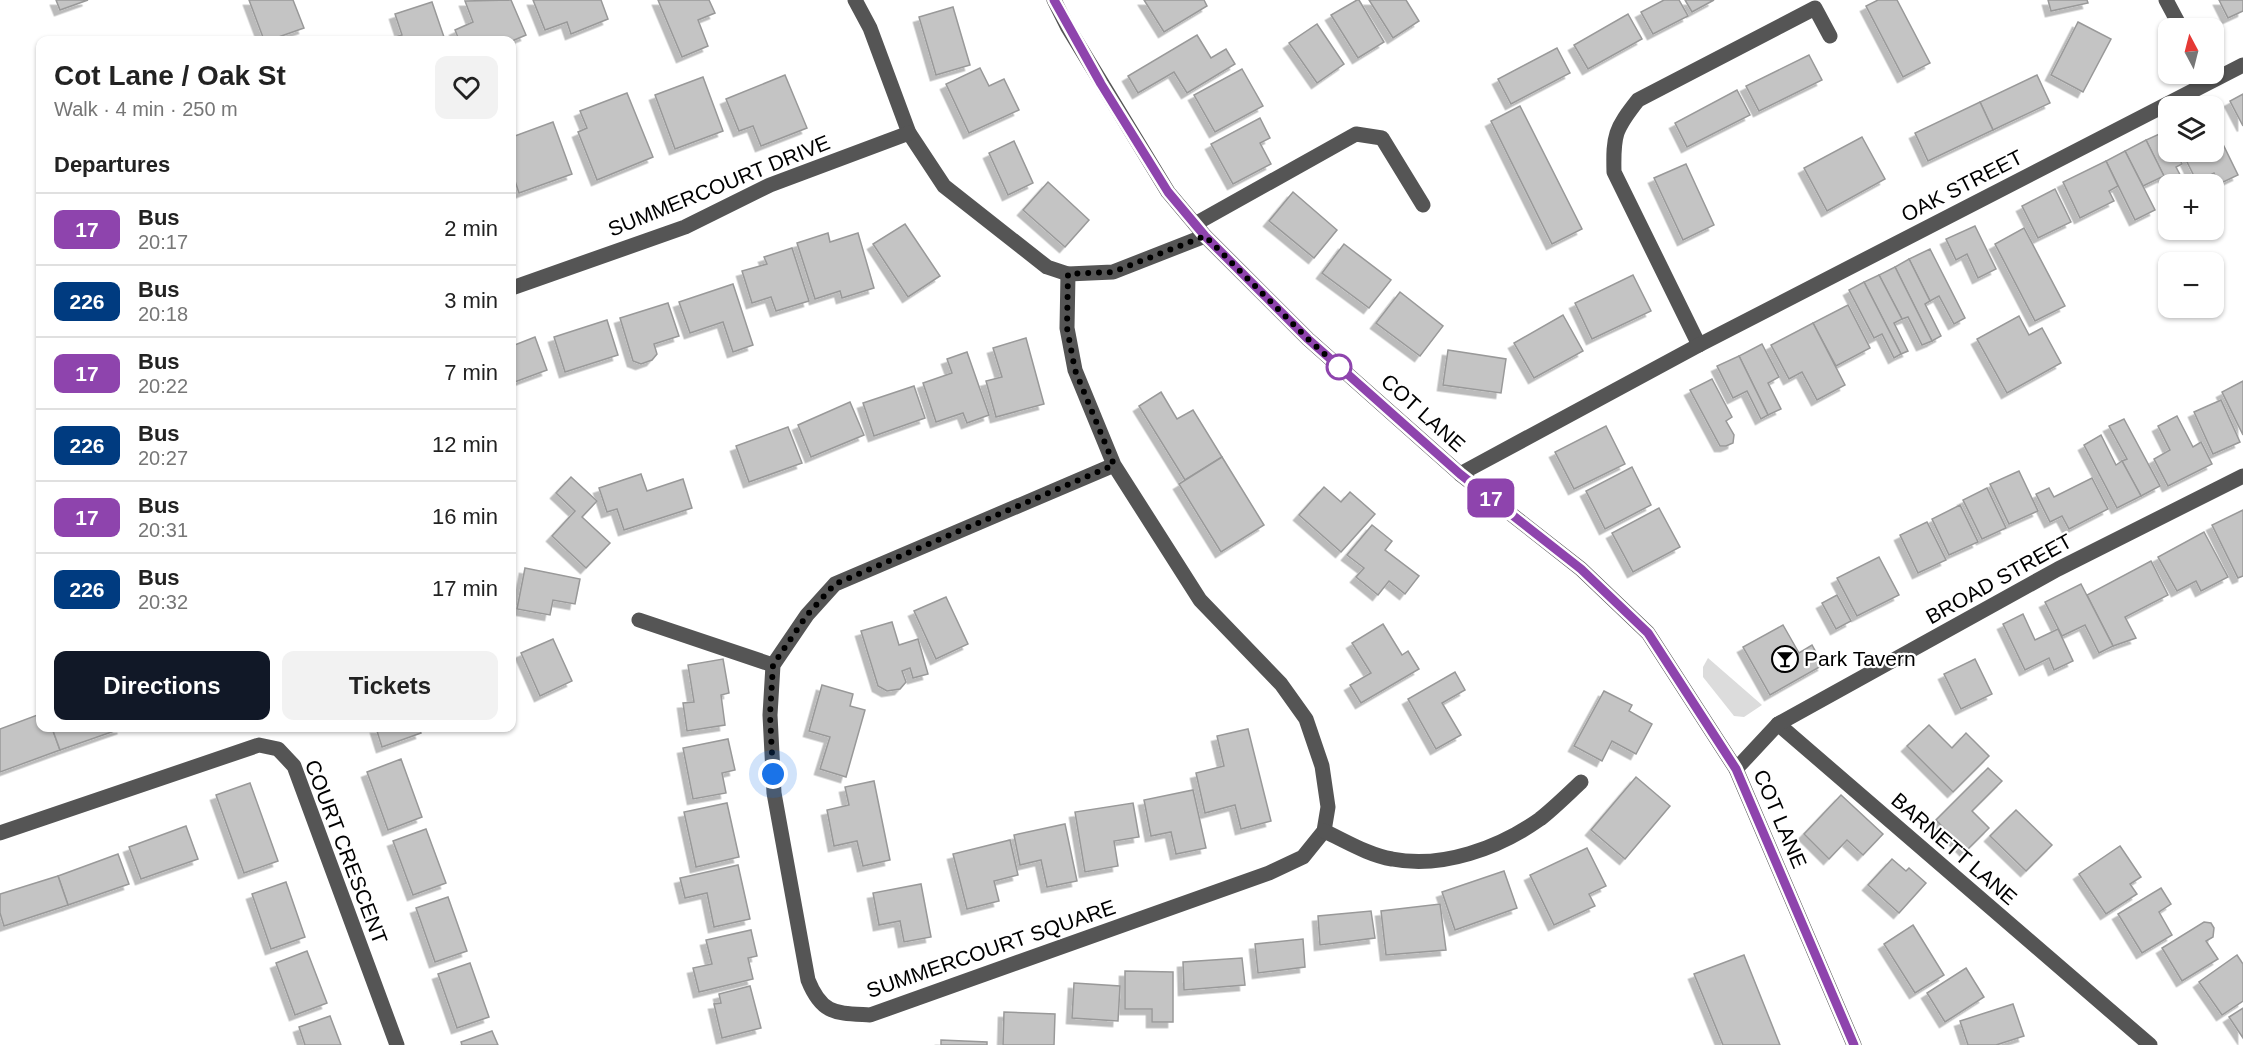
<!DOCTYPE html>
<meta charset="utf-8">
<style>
body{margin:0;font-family:Arial,sans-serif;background:#f2f2f2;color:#222;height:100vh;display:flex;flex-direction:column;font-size:22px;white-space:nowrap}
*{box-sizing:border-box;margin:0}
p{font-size:20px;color:#767676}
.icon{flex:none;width:33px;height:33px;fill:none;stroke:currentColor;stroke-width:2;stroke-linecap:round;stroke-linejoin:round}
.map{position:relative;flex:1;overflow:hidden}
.sheet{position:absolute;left:36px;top:36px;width:480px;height:696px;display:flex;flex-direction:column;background:#fff;border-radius:12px;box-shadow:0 2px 4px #0004}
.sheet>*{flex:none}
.badge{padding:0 12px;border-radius:9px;font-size:21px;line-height:39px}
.needle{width:39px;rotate:353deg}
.controls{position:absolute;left:2158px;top:18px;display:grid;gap:12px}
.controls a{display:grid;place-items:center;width:66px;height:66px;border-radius:12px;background:#fff;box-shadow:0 2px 4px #0004;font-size:30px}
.you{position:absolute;width:30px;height:30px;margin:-15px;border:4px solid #fff;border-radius:50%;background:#1a73e8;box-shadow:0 0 0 9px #1a73e833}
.map>.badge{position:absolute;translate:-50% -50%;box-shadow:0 0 0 3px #fff}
h2{padding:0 18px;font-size:22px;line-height:54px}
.round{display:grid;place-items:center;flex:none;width:63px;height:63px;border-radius:12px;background:#f2f2f2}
.head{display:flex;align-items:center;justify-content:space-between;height:102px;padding:0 18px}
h1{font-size:28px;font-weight:600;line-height:45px}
.primary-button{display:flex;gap:12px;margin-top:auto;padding:12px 18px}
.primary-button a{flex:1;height:69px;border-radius:12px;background:#111827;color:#fff;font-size:24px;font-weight:600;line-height:69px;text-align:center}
.primary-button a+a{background:#f2f2f2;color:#222}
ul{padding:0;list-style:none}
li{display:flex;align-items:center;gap:18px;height:72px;padding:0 18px;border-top:2px solid #e0e0e0}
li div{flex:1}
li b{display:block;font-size:22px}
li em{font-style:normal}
li .badge{min-width:66px;font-weight:700;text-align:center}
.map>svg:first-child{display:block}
.green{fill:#dcdcdc}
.building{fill:#c4c4c4;stroke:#999;stroke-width:1.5;filter:url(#shadow)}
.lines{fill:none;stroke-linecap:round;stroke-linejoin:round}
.minor{stroke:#555;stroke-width:15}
.line-casing{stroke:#fff;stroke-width:14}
.line{stroke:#8e44ad;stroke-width:9}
.walk{stroke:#000;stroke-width:6;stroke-dasharray:0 10.8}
.stop-dot{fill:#fff;stroke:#8e44ad;stroke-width:3}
.labels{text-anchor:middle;stroke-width:4.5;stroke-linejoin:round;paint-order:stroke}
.street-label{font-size:21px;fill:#000;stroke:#fff}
.poi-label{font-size:21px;fill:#000;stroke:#fff;text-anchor:start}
</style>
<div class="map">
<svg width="2243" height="1045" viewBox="0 0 2243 1045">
<defs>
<filter id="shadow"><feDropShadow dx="-5.5" dy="5.5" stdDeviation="0" flood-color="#0004"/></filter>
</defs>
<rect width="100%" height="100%" fill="#fff"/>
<polygon class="green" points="1708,658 1762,705 1744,717 1734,716 1703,677 1703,667"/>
<g class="building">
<polygon points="56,0 88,0 60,10"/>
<polygon points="249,0 293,0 304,28 270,40 264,40"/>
<polygon points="511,0 526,35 512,41 459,40 455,30 473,22 465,1"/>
<polygon points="533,0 601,0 608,19 571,34 567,22 545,30"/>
<polygon points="658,0 709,0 715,13 698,20 708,46 682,57"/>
<polygon points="1144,0 1204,0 1207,6 1164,32"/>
<polygon points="1357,0 1359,0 1384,42 1358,58 1331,15"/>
<polygon points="1369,0 1406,0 1419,21 1393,38"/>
<polygon points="1664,0 1679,0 1688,16 1653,34 1641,12"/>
<polygon points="1685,0 1714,0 1692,12"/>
<polygon points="1878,0 1897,0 1930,63 1903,77 1866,6"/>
<polygon points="2048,0 2087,0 2088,3 2051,11"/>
<polygon points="2219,0 2243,0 2243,11 2228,18"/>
<polygon points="432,2 445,40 384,40 402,35 395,14"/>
<polygon points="953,7 970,65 936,75 919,17"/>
<polygon points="1628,14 1642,39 1588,69 1574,45"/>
<polygon points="2078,22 2111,39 2083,92 2051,75"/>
<polygon points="1317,24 1344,64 1317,83 1289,43"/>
<polygon points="1197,35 1211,58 1226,49 1235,64 1187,93 1174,72 1138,93 1128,76"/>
<polygon points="1557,48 1570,73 1511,104 1498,79"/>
<polygon points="1809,55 1822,80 1759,111 1746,86"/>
<polygon points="980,68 989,86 1004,79 1019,110 969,133 946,84"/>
<polygon points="1242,69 1263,106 1215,132 1194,95"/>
<polygon points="785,75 807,128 761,146 753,126 739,131 726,99"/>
<polygon points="2037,75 2050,103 1993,130 1980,102"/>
<polygon points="703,77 723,131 675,149 655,95"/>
<polygon points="1737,90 1750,115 1687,147 1675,123"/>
<polygon points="627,93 653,157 597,180 578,132 587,128 580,111"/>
<polygon points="2243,94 2243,126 2230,101"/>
<polygon points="1980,102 1993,130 1928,161 1915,133"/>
<polygon points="1520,106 1582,229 1552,244 1491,121"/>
<polygon points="1260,118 1270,138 1260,143 1271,164 1233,184 1211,144"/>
<polygon points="553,122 572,174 519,193 512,172 512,137"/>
<polygon points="2166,131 2169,137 2169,152 2176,152 2182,164 2176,167 2185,184 2169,184 2169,187 2146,140"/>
<polygon points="2217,132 2238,175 2219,184 2214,173 2197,182 2182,152 2214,152 2214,134"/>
<polygon points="1862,137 1885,179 1827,211 1804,168"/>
<polygon points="2146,140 2164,176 2143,186 2125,151"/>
<polygon points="1014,141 1033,183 1008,195 989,153"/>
<polygon points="2125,151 2155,210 2135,220 2106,161"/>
<polygon points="2106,161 2118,186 2109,191 2114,201 2080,218 2063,182"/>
<polygon points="1686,164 1714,225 1683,240 1654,178"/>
<polygon points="1048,182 1089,220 1065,247 1023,210"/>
<polygon points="2055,189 2071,222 2038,238 2022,206"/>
<polygon points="1293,192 1337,230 1314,258 1269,221"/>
<polygon points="905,224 940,276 908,297 873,244"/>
<polygon points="1975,226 1996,269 1978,278 1967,254 1956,260 1946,239"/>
<polygon points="2024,228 2065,306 2035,321 1995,244"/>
<polygon points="828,233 830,242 858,233 874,288 842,298 840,291 815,299 797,243"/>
<polygon points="1344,244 1391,280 1369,308 1322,273"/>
<polygon points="792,248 809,301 776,311 771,297 752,303 742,271 767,264 764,257"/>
<polygon points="1930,249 1965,318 1954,324 1939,296 1930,301 1909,259"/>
<polygon points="1909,259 1930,301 1925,304 1941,336 1932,341 1895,267"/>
<polygon points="1895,267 1932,341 1922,345 1908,317 1902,319 1879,275"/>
<polygon points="1633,275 1651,311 1592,339 1575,303"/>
<polygon points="1879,275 1902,319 1894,323 1908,351 1901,354 1864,282"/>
<polygon points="1864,282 1901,354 1894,358 1882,334 1874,338 1849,290"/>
<polygon points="733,284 753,345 733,352 723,322 690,333 679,302"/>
<polygon points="1400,292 1443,326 1420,356 1376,323"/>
<polygon points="668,303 679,336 654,344 657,354 652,360 641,364 633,361 620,318"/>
<polygon points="1848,305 1870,348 1836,366 1813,323"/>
<polygon points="1563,315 1583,351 1534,378 1514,343"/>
<polygon points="2019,316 2029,335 2042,328 2061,363 2007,393 1977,339"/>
<polygon points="607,320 618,355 565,372 554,337"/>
<polygon points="1813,323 1845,385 1817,400 1802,372 1789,379 1771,345"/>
<polygon points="535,337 547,370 512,383 512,346"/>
<polygon points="1026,338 1044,404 996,417 986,381 1002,377 993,348"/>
<polygon points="1762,344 1779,377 1768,383 1781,409 1768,415 1739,356"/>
<polygon points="1448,350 1506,359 1501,393 1443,385"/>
<polygon points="967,352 989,415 967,423 963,413 936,422 923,383 952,373 947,359"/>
<polygon points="1739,356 1768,415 1761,419 1747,391 1733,398 1717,366"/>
<polygon points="1712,379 1732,417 1726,421 1734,435 1733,443 1726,446 1720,446 1690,390"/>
<polygon points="2243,381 2243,435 2222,392"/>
<polygon points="914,386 925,418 874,436 863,403"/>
<polygon points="1161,392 1177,419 1193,410 1222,457 1185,480 1139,406"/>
<polygon points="2221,400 2240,442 2213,454 2194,412"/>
<polygon points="850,402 864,435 811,457 798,425"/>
<polygon points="2177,416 2193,447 2201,442 2212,464 2168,486 2154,459 2170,450 2158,426"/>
<polygon points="2124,419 2160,486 2141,496 2122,461 2127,459 2109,426"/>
<polygon points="1606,426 1625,464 1574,489 1555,452"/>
<polygon points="788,427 802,463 749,482 736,446"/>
<polygon points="2101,435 2116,465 2122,461 2141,496 2117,508 2084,445"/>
<polygon points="1222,457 1264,525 1221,552 1179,484"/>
<polygon points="1632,467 1651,505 1605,529 1586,491"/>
<polygon points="2019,471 2038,511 2009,524 1990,484"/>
<polygon points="641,474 647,491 683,479 692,508 624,530 617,509 607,512 599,488"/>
<polygon points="571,477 597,501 582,517 610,543 586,568 552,536 575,511 556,493"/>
<polygon points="2092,478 2108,509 2069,529 2062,516 2050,522 2036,494 2049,488 2054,497"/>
<polygon points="1324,487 1341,502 1350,492 1375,514 1341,552 1299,515"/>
<polygon points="1987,488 2006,528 1982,539 1963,500"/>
<polygon points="1960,505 1978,542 1949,555 1932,519"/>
<polygon points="1659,508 1680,547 1633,572 1612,533"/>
<polygon points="2243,510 2243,576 2238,578 2212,525"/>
<polygon points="1927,522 1946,560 1918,573 1900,535"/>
<polygon points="1372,525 1392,541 1385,550 1419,576 1405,594 1389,581 1378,595 1356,577 1364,568 1347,555"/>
<polygon points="2204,532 2228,577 2201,591 2196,581 2177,591 2158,557"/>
<polygon points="1879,557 1899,595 1857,616 1837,578"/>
<polygon points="2151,561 2168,595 2125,617 2136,638 2113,646 2087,595"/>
<polygon points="525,568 580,579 575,604 553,600 550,615 517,609"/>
<polygon points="2081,584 2113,646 2099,653 2085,625 2062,636 2045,602"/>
<polygon points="1837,595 1851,621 1836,629 1822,603"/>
<polygon points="946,597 968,644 936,659 914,611"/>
<polygon points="2023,614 2035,640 2058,629 2073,661 2054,670 2049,658 2025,670 2003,624"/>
<polygon points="892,622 899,645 918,639 928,674 913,678 910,668 902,671 906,682 900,689 887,691 878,686 861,631"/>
<polygon points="1383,624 1402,655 1408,651 1419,669 1361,703 1350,685 1371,673 1352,643"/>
<polygon points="1783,625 1799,653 1812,645 1823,665 1770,695 1743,647"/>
<polygon points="553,639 572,681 540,696 521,653"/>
<polygon points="723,659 729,693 721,695 725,725 687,731 683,703 694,702 688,665"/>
<polygon points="1975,659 1992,694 1961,709 1944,674"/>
<polygon points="1455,672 1465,690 1442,703 1461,735 1436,749 1408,699"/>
<polygon points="822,685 853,694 850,706 865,710 846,777 820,769 830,737 809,731"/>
<polygon points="1604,691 1632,705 1629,711 1652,724 1636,754 1612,741 1602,761 1574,746"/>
<polygon points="40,714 40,728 52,728 60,750 0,772 0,729"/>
<polygon points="1929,725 1952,748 1966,733 1989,756 1953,792 1907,746"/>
<polygon points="52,728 123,728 60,750"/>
<polygon points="376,728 419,728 421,733 382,747"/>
<polygon points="1248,729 1271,821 1241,829 1235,805 1205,813 1196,773 1224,766 1217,736"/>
<polygon points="728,739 735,770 722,773 726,793 693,799 683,748"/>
<polygon points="401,759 422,817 388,830 367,772"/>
<polygon points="1988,768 2002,781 1972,811 1989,828 1966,851 1936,820"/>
<polygon points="1636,777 1670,806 1625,859 1591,830"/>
<polygon points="874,781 890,860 863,866 857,841 834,846 827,810 849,805 845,787"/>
<polygon points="250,783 278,861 244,873 216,795"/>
<polygon points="1193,790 1206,848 1176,854 1171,832 1151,836 1144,800"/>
<polygon points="1841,795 1883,834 1863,855 1847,840 1829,859 1804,834"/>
<polygon points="727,803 739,857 696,867 684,812"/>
<polygon points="1133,803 1139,837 1114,841 1118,866 1085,872 1075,812"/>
<polygon points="2016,810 2052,845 2026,871 1990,836"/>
<polygon points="1065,824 1077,881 1047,887 1041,860 1020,865 1014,835"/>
<polygon points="186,826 198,859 141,879 129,847"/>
<polygon points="426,829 446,883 413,895 393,841"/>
<polygon points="1010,840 1018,875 994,881 999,901 967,909 953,854"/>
<polygon points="2120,846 2141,877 2130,884 2137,894 2106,914 2079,874"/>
<polygon points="1587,848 1606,886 1589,894 1595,906 1554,925 1530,875"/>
<polygon points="118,854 129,884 68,905 58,876"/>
<polygon points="1892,859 1906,871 1909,868 1926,883 1899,913 1868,885"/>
<polygon points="738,865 750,919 714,927 707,893 685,898 680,878"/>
<polygon points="1504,871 1517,908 1455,930 1442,892"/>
<polygon points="58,876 68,905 4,926 0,913 0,894"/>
<polygon points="286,882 305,937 271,949 252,894"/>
<polygon points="921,884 931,937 904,942 900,921 879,925 873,893"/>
<polygon points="2161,888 2171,904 2159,912 2172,935 2142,953 2118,914"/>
<polygon points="448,897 467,951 435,962 416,908"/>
<polygon points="1440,904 1446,950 1386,955 1381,911"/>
<polygon points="1371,911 1375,938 1320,945 1318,916"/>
<polygon points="2204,922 2211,923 2214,928 2213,937 2206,941 2218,959 2182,981 2162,948"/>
<polygon points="1913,925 1944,975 1915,993 1884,944"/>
<polygon points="751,930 757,956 748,958 753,979 699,992 693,968 712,964 706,940"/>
<polygon points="1303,939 1305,967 1258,973 1255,944"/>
<polygon points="307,951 327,1003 295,1015 276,963"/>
<polygon points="1744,955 1780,1045 1723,1045 1694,974"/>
<polygon points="2237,955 2243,964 2243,1001 2222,1015 2199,982"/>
<polygon points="1242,958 1245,985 1184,990 1183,962"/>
<polygon points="470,963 489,1017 457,1028 438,974"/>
<polygon points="1966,968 1984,997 1945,1022 1927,993"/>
<polygon points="1125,971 1173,972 1173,1022 1152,1022 1152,1009 1125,1009"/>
<polygon points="1074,983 1120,986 1118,1021 1072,1018"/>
<polygon points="750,986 761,1028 722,1038 714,1004 721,1003 719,994"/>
<polygon points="2013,1004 2024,1036 1996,1045 1968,1045 1960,1021"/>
<polygon points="2243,1008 2243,1038 2229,1017"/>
<polygon points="1004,1012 1055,1014 1054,1045 1003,1045"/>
<polygon points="330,1016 341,1045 305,1045 299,1027"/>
<polygon points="492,1031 498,1045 462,1045 461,1042"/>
<polygon points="941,1040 987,1042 987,1045 941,1045"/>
</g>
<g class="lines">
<g class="minor">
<polyline points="855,0 870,28 909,133 944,186 1047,267 1068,274 1113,272 1205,236"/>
<polyline points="1054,0 1067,26 1168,192 1205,236 1308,339 1460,474 1581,569 1648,633 1736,769 1854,1045"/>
<polyline points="2166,0 2181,28"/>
<polyline points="1195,224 1356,134 1382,138 1423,205"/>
<path d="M1068 274 1067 328 1075 370 1114 465 1200 600 1281 684 1306 719 1322 766 1328 807 1324 831 1303 857 1269 873 870 1015C836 1013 822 1015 808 980L774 793 770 715 773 665 807 615 835 584 1114 465"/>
<polyline points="512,288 685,227 770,185 909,133"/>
<path d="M1699 345 1614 172C1613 135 1615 129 1638 100L1815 8 1830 36"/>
<polyline points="1460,474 1699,345 2243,65"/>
<polyline points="639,620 773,665"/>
<polyline points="1778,724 2150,1045"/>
<polyline points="1736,769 1778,724 2058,569 2243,476"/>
<path d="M1324 831C1346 841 1368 855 1392 859 1442 869 1499 848 1540 819 1554 808 1568 794 1581 782"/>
<polyline points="0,833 259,745 278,749 294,766 397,1045"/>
</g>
</g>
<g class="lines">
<defs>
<polyline id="line" points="1054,0 1101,84 1168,192 1205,236 1308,339 1460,474 1581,569 1648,633 1736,769 1854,1045"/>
</defs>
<use href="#line" class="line-casing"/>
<use href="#line" class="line"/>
<polyline class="walk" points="773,774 770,715 773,665 807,615 835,584 1114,465 1075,370 1067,328 1068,274 1113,272 1205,236 1308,339 1341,369 1339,367"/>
</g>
<defs>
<symbol id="bar-ring" viewBox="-11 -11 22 22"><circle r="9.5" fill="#fff" stroke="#000" stroke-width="1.5"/><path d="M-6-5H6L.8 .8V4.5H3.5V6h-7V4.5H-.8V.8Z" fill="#000"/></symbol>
</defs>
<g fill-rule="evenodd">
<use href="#bar-ring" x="1770" y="644" width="30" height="30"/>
</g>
<circle class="stop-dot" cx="1339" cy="367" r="12"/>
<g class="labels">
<g class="street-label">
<text transform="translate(719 186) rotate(-22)" y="7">SUMMERCOURT DRIVE</text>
<text transform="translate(1962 186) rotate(-27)" y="7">OAK STREET</text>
<text transform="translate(1423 413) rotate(42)" y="7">COT LANE</text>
<text transform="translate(1999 579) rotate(-29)" y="7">BROAD STREET</text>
<text transform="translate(1780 819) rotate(67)" y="7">COT LANE</text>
<text transform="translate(1954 849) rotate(41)" y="7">BARNETT LANE</text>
<text transform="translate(346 852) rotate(69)" y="7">COURT CRESCENT</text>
<text transform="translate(991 949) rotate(-19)" y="7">SUMMERCOURT SQUARE</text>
</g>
<g class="poi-label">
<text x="1804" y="666">Park Tavern</text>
</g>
</g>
</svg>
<div class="controls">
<a><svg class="needle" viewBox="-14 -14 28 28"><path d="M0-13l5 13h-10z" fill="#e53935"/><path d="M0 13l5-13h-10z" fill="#767676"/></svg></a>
<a><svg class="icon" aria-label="layers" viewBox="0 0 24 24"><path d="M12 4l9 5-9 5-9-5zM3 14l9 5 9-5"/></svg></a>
<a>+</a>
<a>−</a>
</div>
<div class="you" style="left:773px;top:774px"></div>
<b class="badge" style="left:1491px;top:498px;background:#8e44ad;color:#fff">17</b>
<section class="sheet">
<div class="head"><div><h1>Cot Lane / Oak St</h1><p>Walk · 4 min · 250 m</p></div><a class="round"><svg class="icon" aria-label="heart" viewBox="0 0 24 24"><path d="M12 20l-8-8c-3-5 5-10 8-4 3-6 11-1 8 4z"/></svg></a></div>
<h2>Departures</h2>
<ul>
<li><span class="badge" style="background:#8e44ad;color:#fff">17</span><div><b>Bus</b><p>20:17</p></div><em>2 min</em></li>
<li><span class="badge" style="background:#003b80;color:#fff">226</span><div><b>Bus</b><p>20:18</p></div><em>3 min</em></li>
<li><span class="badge" style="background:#8e44ad;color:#fff">17</span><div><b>Bus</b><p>20:22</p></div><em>7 min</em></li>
<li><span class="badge" style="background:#003b80;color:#fff">226</span><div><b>Bus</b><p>20:27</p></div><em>12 min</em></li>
<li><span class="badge" style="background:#8e44ad;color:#fff">17</span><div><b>Bus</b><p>20:31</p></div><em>16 min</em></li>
<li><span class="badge" style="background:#003b80;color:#fff">226</span><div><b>Bus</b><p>20:32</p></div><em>17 min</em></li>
</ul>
<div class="primary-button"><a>Directions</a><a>Tickets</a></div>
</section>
</div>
